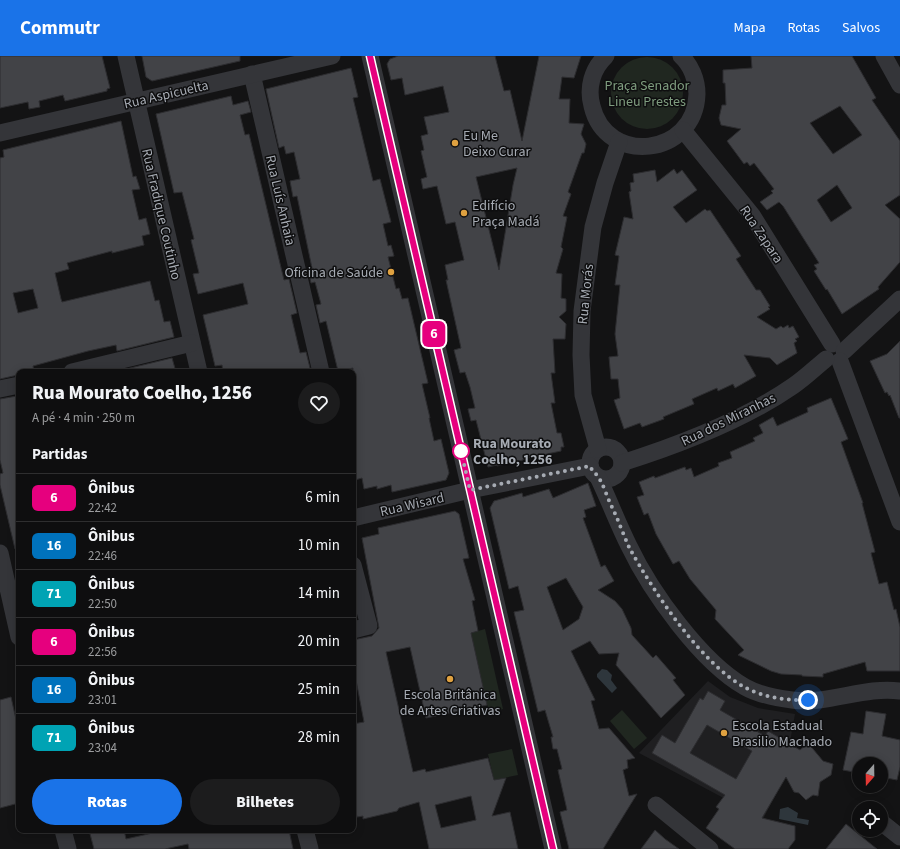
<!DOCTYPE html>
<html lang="pt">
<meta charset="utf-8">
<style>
body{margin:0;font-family:"Source Sans 3",sans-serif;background:#1c1c1d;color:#f1f3f6;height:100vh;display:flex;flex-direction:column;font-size:15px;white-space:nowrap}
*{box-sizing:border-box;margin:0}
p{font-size:13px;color:#9b9c9e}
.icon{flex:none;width:22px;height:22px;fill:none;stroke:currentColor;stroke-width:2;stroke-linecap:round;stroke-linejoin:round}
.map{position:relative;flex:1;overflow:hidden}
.side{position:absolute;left:16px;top:313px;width:340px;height:464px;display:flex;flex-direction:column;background:#0e0e0f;border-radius:8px;box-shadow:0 2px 10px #0003,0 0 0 1px #2e2e2f}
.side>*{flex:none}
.badge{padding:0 8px;border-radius:6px;font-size:14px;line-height:26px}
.needle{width:26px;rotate:200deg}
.controls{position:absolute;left:852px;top:701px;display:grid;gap:8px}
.controls a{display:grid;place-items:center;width:36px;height:36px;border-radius:50%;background:#0e0e0f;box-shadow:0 2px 10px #0003,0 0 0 1px #2e2e2f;font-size:20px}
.you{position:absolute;width:20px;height:20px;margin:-10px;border:3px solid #fff;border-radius:50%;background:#1a73e8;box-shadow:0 0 0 6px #1a73e833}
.map>.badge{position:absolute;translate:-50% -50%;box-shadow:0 0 0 2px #fff}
h2{padding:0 16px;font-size:15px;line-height:36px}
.round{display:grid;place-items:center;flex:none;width:42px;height:42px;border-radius:21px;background:#1c1c1d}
.overview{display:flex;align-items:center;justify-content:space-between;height:68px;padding:0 16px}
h1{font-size:19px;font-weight:800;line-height:30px}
.primary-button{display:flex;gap:8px;margin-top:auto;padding:8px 16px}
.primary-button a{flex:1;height:46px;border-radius:24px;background:#1a73e8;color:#fff;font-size:16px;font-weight:800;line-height:46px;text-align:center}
.primary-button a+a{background:#1c1c1d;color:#f1f3f6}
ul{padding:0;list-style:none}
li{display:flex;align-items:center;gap:12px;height:48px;padding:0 16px;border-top:1px solid #2e2e2f}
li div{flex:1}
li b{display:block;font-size:15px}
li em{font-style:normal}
li .badge{min-width:44px;font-weight:700;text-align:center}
header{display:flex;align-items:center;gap:24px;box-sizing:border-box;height:56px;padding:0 20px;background:#1a73e8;color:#fff}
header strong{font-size:19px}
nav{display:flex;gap:22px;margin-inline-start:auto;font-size:14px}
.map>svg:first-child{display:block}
.built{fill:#1f1f21}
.green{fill:#202720}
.water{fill:#2e363c}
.building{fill:#424347;stroke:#2d2d30;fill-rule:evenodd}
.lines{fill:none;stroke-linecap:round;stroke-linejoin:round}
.minor{stroke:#343539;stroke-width:17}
.line-casing{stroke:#fff;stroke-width:9}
.line{stroke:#e6007e;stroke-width:6}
.walk{stroke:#a6abb3;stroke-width:4;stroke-dasharray:0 7.2}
.poi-dot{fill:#dfa140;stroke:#0e0e0f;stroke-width:1.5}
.stop-dot{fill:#fff;stroke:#e6007e;stroke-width:2}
.labels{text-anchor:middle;stroke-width:3;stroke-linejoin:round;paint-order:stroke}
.park-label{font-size:14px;fill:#7f9d7f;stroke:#0e0e0f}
.street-label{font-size:14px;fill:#a6abb3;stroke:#0e0e0f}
.poi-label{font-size:14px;fill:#a6abb3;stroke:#0e0e0f;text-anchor:start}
.stop-label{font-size:14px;font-weight:bold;fill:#a6abb3;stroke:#0e0e0f;text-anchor:start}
</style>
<header>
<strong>Commutr</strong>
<nav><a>Mapa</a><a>Rotas</a><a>Salvos</a></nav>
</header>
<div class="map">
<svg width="900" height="793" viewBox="0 0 900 793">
<rect width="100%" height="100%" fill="#131314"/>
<polygon class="built" points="708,625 730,641 758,652 795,658 783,725 763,763 639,697"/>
<g class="green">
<circle cx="647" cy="37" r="36"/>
<polygon points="485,573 503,653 489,657 471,577"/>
<polygon points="622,654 647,682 634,693 610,665"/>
<polygon points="512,693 518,719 494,724 488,698"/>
</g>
<g class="water">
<polygon points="602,613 607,614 612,619 611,624 617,632 612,637 597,621 597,618"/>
<polygon points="788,751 798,757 797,762 809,764 808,769 779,763 780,753"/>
</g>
<g class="building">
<polygon points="0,0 102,0 110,32 107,33 107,35 65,45 63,39 39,45 40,51 29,53 28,46 0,52"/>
<polygon points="142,0 240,0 240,5 152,25 146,21"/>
<path d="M398 0H495L504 35 510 34 522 85 539 0H581L574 22 562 21 559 43H570L569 67 584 68 581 78 586 88 584 97H582L568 136 571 138 563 160 567 161 561 191 563 193 556 217 562 218 561 242 566 243V255L559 261 566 268 565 283H553L555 317H551L555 347H551L557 377H561L564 391H561V395L523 403V404L497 410V409L488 411 476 364 471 365 468 353 475 352 470 331 465 316 460 317 454 294 461 292 446 224H448L445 209 464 204 455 166 446 168 437 130 423 133 421 123 427 121 421 95 424 94 421 80 428 78 424 61 449 56 443 30 405 39 402 22 391 24 387 8 390 3ZM517 112 513 129 499 214 476 121Z"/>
<path d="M751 0H852L876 42 872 44 900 85V139L885 149 900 163V206L878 231 879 233 842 258 827 233 826 234 814 215 817 213 814 209 819 207 783 150 779 146 767 154 760 146 773 137 771 135 774 133 754 107 750 110 747 106 744 108 727 85 741 73 721 69 719 62 722 49H726L725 27H723V14L752 12ZM840 50 862 79 833 98 810 67ZM837 129 852 152 831 166 817 144Z"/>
<polygon points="351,12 358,41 353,42 366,96 373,125 380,123 391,166 383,168 388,190 391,189 394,200 388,201 396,233 399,232 402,243 408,242 428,327 422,328 430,362 429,362 434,385 441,383 449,417 446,424 392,436 391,429 377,433 377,430 364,433 362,422 355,424 353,415 353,312 338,315 326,265 320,267 316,249 321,248 315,226 311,227 308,213 312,212 297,140 293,141 290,125 300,123 294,96 286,98 284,90 279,92 266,33"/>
<polygon points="231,40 233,49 248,45 251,56 240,59 245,79 249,78 284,224 289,223 297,257 291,259 300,297 306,296 311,316 264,316 264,314 223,316 222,309 215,310 203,259 248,248 243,227 198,238 193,218 199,217 191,184 194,183 182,136 174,137 156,58"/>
<path d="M121 65 133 121 136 120 140 133 132 134 139 164 146 162 150 178 142 180 144 189 112 197V195L67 207 69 213 55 217 61 243 62 246 150 225 155 245 159 244 164 266 170 265 174 281 117 295 116 289 88 295 33 310 34 316H17L18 319 0 323V102L4 101 3 94ZM33 233 38 252 18 257 13 237Z"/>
<polygon points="674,113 677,118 682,114 697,134 673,151 686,167 705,153 707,155 710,154 741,200 736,203 756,234 760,234 770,250 768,251 770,253 757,261 776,273 781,270 783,272 788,269 789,272 793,270 799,281 795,283 797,285 794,287 797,297 777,309 770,302 744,299 756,320 735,332 733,328 718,335 717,332 692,343 694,348 663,361 664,363 642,371 640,367 624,373 614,344 620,342 618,323 611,323 609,301 618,300 615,278 620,229 615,229 619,200 615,199 624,161 633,163 629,136 631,135 630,127 634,126 633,118 655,114 657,126"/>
<polygon points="900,285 900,362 899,362 890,339 889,340 887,336 885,337 870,305 887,298"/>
<polygon points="172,302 176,316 122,316 122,314"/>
<polygon points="17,340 19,348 19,492 15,493 0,429 0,418 3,417 0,404 0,343"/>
<polygon points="831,342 848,383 841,386 863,447 862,447 875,496 871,497 879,528 887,526 894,554 896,553 900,571 900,615 867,615 865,606 823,618 823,621 802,620 802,619 781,618 771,615 738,599 744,594 715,563 716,554 690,523 679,505 673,508 656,478 648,457 644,459 637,441 644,439 639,426 654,420 655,422 685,411 686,414 691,412 694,421 719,410 718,407 732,402 730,396 755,385 753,382 763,377 759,369 773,361 777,370 808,356 807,352"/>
<path d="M588 427 596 450 584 454 586 461 583 462 601 511 605 509 614 525 598 534 615 545 622 553 631 572 632 579 653 602 656 599 676 622 673 624 685 639 661 662 616 609 619 597 599 598 590 585 571 595 595 644 591 645 599 673 609 672 635 702 627 704 628 712 623 714 629 740 637 738 603 793H569L560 756 567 754 558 714 562 713 557 693H553L551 681H553L545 654 538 656 514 556 524 554 518 530 509 533 490 452 494 445 522 437 523 441 549 433 553 442ZM566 522 583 551 579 563 563 574 547 531Z"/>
<path d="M455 455 459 458 469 502 463 503 475 544 472 545 478 575 471 577 487 649 426 662 410 591 386 596 413 716 425 713 426 716 488 702 494 724 506 722 492 760 510 756 518 793H429L419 746 399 752 397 755 363 763V760L357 761 353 742V668L364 666 356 624 353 625V584L372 580 379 572 362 482 379 478 378 472ZM471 740 476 764 441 772 435 749Z"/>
<path d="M708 635 725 645 720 654 765 680 768 675 800 694 808 687 823 705 833 708 831 719 820 726 818 740 813 739 806 744 799 737 794 736 786 721 762 762 795 770V784L788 793H735L706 772 719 753 716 751 725 739 652 697 662 679 675 687 700 642 703 644ZM707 669 752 695 736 723 690 697Z"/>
<polygon points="11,641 19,677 19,747 0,752 0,644"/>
<polygon points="866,655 886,658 882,680 900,684 900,711 897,724 881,721 883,708 859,708 859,717 843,714 851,676 863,678"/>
<polygon points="846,768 877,793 826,793"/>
<polygon points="89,774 124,774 126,783 166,774 289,774 293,793 189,793 188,788 165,793 94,793"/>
<polygon points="655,774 665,783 679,793 641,793"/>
</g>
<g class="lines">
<g class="minor">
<polyline points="126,0 199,316"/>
<polyline points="370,0 553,793"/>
<path d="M606 0C592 13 587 32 592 50 606 110 695 101 697 38 697 24 691 9 681 0"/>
<polyline points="884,0 900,29"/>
<polyline points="252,18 321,316"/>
<polyline points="683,74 752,159 832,288"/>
<polyline points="0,77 332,0"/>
<polyline points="844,295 900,243"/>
<polyline points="840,305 900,466"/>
<polyline points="72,316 192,287"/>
<polyline points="0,333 19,329"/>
<circle cx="606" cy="407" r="16"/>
<polyline points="598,393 583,339 581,299 582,255 593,171 605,127 619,86"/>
<path d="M622 407C679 389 744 364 793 330 805 322 815 312 826 303"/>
<path d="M598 421C609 444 618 468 629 490 651 536 701 606 745 631 759 639 776 642 792 644 828 649 864 630 900 635"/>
<polyline points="353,462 470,434 590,410"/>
<polyline points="0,497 19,581"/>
<polyline points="353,509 369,570 353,574"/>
<polyline points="656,749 710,793"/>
<polyline points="881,766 900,781"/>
<polyline points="63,774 68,793"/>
<polyline points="305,774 310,793"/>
</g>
</g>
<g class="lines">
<defs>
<polyline id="line" points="370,0 553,793"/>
</defs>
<use href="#line" class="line-casing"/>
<use href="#line" class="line"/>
<path class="walk" d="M461 395 470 434 590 410C592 415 596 417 599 422 604 430 607 441 611 449 618 463 623 478 629 491 653 535 701 608 746 632 764 641 787 645 808 644"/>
</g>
<g class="poi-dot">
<circle cx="455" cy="87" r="4"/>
<circle cx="464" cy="157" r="4"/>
<circle cx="391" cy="216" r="4"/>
<circle cx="450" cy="623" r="4"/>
<circle cx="724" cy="677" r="4"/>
</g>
<circle class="stop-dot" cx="461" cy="395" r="8"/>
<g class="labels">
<g class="park-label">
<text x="647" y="34">Praça Senador<tspan x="647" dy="16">Lineu Prestes</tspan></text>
</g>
<g class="street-label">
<text transform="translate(166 38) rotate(-13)" y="5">Rua Aspicuelta</text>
<text transform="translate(281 144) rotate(77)" y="5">Rua Luís Anhaia</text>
<text transform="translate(162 158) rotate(77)" y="5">Rua Fradique Coutinho</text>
<text transform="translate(762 178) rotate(56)" y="5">Rua Zapara</text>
<text transform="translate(585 238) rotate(-84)" y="5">Rua Morás</text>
<text transform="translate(728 363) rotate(-26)" y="5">Rua dos Miranhas</text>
<text transform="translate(412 448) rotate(-13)" y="5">Rua Wisard</text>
</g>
<g class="poi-label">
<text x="463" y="84">Eu Me<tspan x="463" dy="16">Deixo Curar</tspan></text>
<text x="472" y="154">Edifício<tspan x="472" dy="16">Praça Madá</tspan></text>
<text x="383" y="221" text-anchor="end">Oficina de Saúde</text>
<text x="450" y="643" text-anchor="middle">Escola Britânica<tspan x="450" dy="16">de Artes Criativas</tspan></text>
<text x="732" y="674">Escola Estadual<tspan x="732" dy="16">Brasilio Machado</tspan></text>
</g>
<g class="stop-label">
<text x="473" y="392">Rua Mourato<tspan x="473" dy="16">Coelho, 1256</tspan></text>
</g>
</g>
</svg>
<div class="controls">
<a><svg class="needle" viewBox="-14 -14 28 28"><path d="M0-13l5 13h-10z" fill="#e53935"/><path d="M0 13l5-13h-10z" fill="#9b9c9e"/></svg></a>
<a><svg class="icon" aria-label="locate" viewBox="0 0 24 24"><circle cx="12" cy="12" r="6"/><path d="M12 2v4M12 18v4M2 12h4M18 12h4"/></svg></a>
</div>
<div class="you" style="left:808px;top:644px"></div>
<b class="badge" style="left:434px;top:278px;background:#e6007e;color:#fff">6</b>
<section class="side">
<div class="overview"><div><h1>Rua Mourato Coelho, 1256</h1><p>A pé · 4 min · 250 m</p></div><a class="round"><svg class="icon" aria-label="heart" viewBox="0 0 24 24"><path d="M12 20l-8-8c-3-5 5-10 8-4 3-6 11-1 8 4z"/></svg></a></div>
<h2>Partidas</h2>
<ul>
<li><span class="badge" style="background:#e6007e;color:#fff">6</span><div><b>Ônibus</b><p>22:42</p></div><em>6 min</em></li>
<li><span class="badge" style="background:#0072bc;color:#fff">16</span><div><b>Ônibus</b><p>22:46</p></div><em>10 min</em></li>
<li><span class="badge" style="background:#00a3b4;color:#fff">71</span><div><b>Ônibus</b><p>22:50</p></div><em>14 min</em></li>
<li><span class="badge" style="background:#e6007e;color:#fff">6</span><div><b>Ônibus</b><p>22:56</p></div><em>20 min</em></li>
<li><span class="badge" style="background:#0072bc;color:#fff">16</span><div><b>Ônibus</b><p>23:01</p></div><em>25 min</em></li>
<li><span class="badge" style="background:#00a3b4;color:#fff">71</span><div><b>Ônibus</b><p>23:04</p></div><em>28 min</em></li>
</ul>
<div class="primary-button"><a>Rotas</a><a>Bilhetes</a></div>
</section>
</div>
